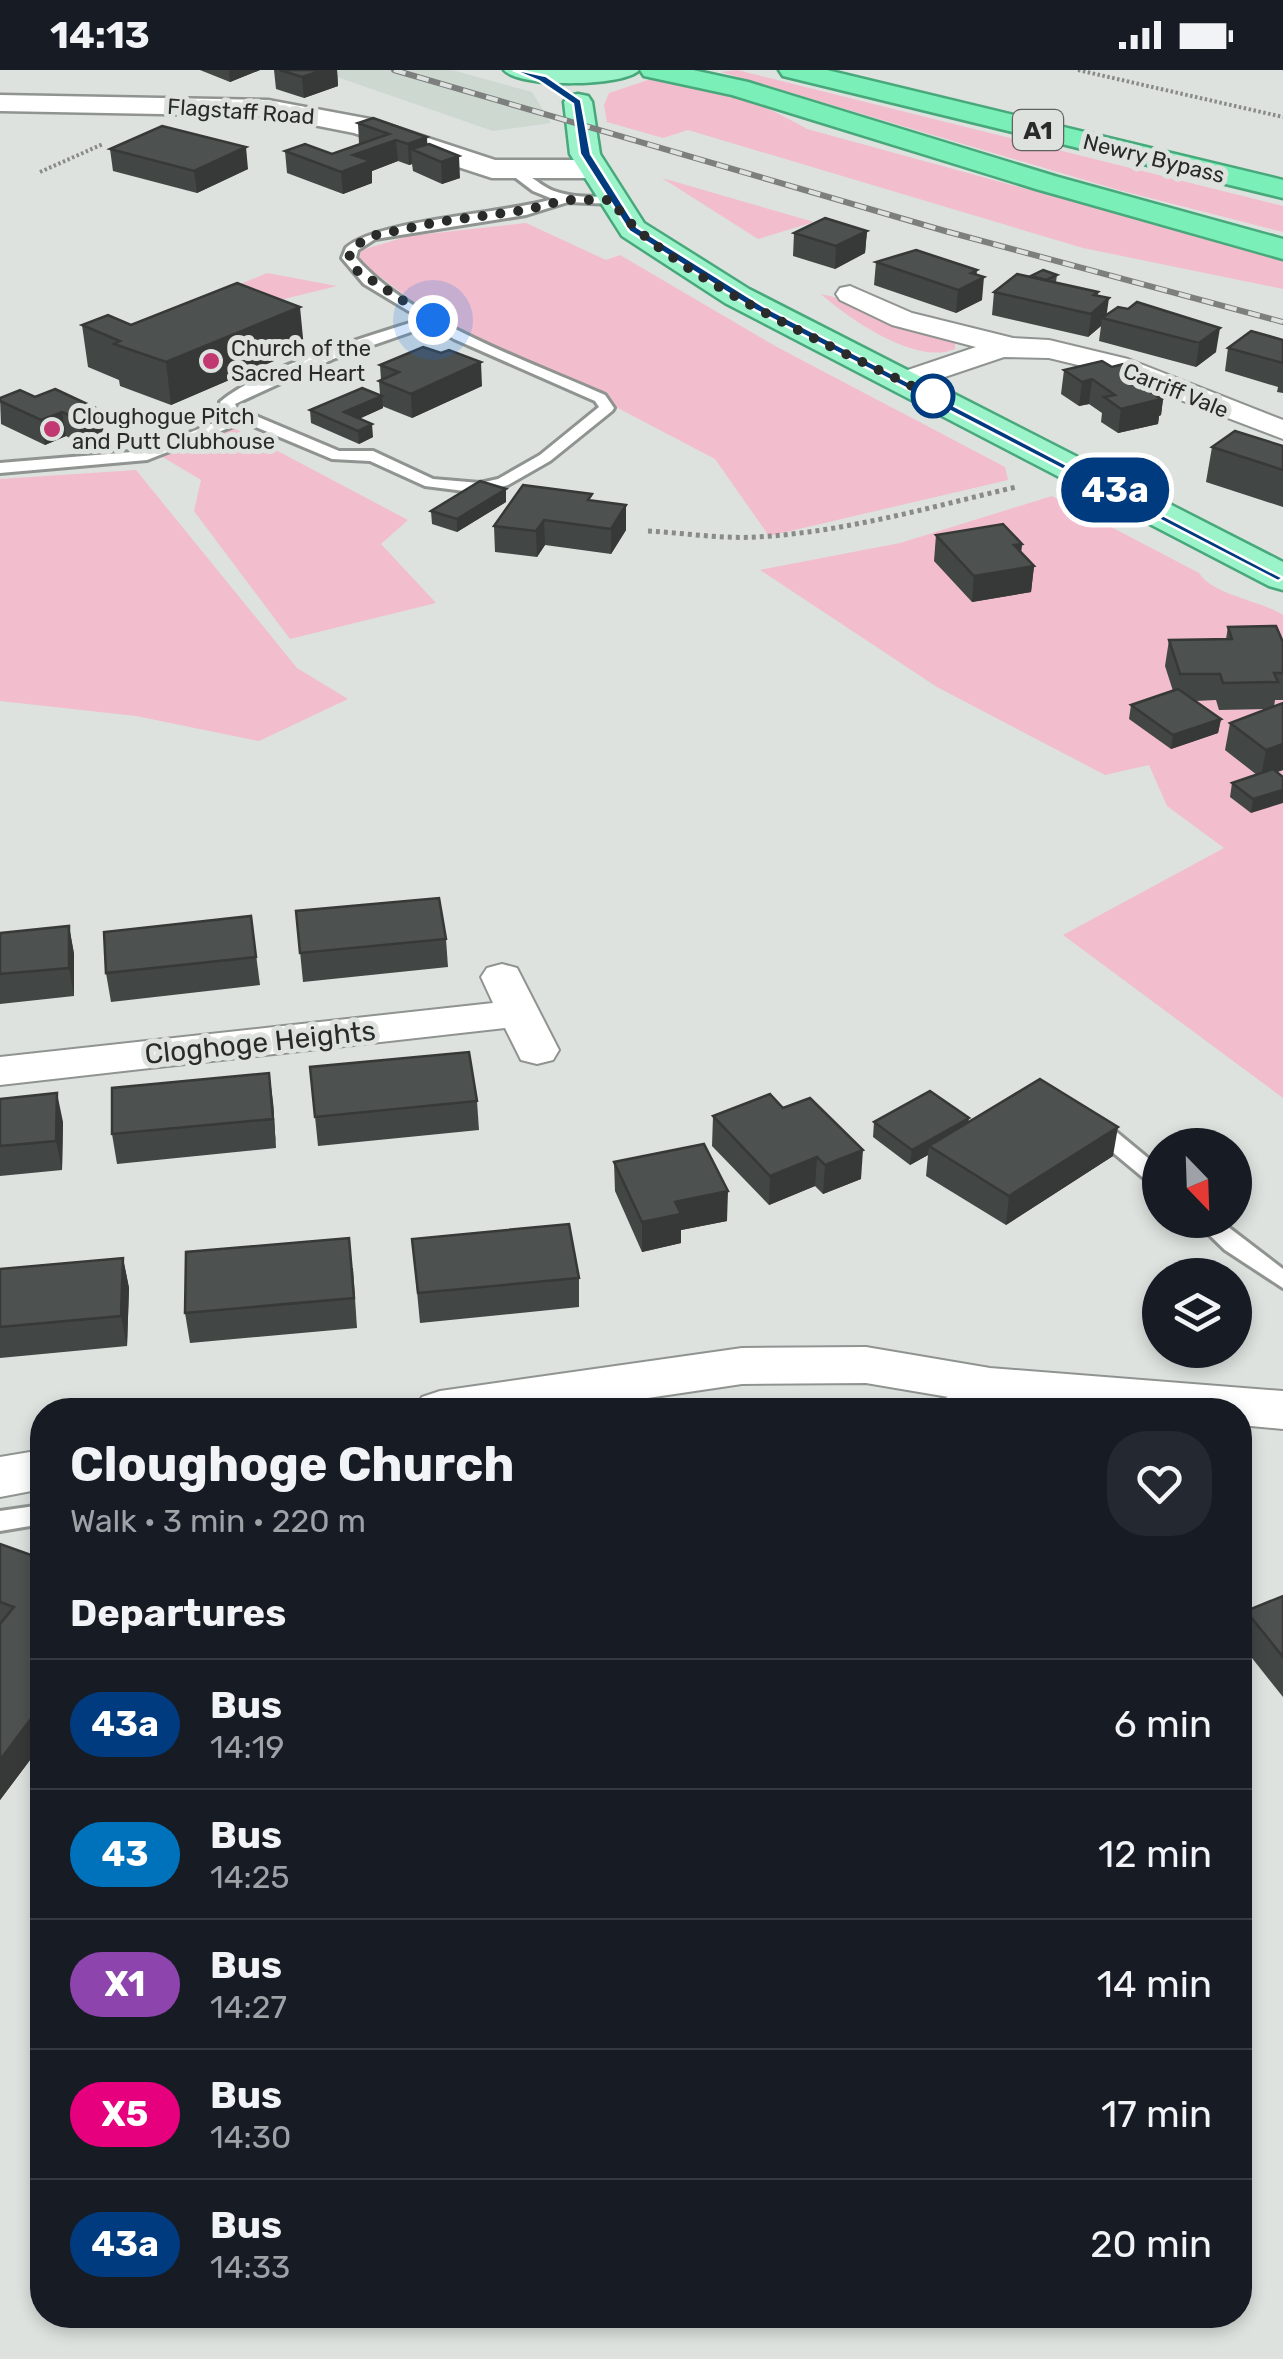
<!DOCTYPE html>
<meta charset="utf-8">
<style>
body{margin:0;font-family:Rubik,sans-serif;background:#242831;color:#f1f3f6;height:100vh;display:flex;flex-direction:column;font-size:38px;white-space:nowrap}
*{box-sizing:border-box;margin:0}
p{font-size:32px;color:#9ea1a6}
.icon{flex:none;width:55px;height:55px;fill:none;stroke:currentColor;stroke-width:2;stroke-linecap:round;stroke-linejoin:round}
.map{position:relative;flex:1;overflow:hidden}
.panel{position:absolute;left:30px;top:1328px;width:1222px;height:930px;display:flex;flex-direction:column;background:#171b24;border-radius:40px;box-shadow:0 5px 15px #0003}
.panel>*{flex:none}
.badge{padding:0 20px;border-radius:32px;font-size:35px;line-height:65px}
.needle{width:65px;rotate:157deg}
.controls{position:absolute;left:1142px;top:1058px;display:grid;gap:20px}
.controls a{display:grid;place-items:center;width:110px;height:110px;border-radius:50%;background:#171b24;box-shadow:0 5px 15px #0003;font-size:50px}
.you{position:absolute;width:50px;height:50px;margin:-25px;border:8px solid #fff;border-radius:50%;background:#1a73e8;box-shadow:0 0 0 15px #1a73e833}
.map>.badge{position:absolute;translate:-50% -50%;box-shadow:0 0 0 5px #fff}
h2{padding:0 40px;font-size:38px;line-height:90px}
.round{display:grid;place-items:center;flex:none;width:105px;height:105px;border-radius:40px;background:#242831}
.head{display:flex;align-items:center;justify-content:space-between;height:170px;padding:0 40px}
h1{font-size:48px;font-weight:700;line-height:75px}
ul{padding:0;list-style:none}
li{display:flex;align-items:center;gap:30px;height:130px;padding:0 40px;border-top:2px solid #363941}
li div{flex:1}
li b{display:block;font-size:38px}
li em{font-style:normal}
li .badge{min-width:110px;font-weight:700;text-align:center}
.status{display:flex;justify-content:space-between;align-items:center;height:70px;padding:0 50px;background:#171b24;direction:ltr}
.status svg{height:28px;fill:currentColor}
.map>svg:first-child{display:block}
.built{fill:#ccd8d0}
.green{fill:#f2bdcc}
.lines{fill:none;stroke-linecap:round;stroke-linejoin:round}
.service-casing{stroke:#8f9491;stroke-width:6}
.minor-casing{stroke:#8f9491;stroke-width:4}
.tertiary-casing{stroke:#8f9491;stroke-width:5}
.primary-casing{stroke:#48a87b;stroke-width:5}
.trunk-casing{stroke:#48a87b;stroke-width:5}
.path-far1{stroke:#888b89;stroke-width:4;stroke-dasharray:2.5 2.5;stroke-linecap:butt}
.path{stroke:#888b89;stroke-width:5;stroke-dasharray:4 4;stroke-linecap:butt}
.service{fill:#fff;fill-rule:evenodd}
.minor{fill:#fff;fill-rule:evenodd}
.tertiary{fill:#fff;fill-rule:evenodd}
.primary{fill:#9bf3ca;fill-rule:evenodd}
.trunk{fill:#7aefb8;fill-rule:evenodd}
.rail-casing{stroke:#7c7f7d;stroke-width:6}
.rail{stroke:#dde2df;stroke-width:4;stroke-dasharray:12;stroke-linecap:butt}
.wall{fill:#424644}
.shaded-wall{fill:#363937}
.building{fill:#4d514f;stroke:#363937;stroke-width:2.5}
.line{fill:#003b80;stroke:#fff;stroke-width:2.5}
.walk{stroke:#292b2a;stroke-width:10;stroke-dasharray:0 18}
.poi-dot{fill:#c23870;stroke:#dde2df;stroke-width:4}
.stop-dot{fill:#fff;stroke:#003b80;stroke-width:5}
.labels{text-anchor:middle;stroke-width:10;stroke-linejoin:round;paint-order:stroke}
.far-street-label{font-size:22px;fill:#292b2a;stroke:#dde2df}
.far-poi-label{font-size:22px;fill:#292b2a;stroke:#dde2df;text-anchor:start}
.shield{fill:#dde2df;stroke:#5f6260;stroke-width:2.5}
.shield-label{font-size:25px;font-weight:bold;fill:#292b2a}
.street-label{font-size:28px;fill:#292b2a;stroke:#dde2df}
</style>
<div class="status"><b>14:13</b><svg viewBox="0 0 49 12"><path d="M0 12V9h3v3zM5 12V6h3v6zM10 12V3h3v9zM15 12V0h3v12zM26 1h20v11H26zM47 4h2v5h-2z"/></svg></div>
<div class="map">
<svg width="1283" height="2289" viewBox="0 0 1283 2289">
<rect width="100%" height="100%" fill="#dde2df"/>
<polygon class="built" points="317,0 452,0 532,22 551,53 493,61"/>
<g class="green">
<polygon points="737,0 1283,136 1283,162 1115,119 721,2"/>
<path d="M651 9C704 10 762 33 807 59L1283 189V219L1083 178 688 60 663 68 607 52 604 35 609 23Z"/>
<polygon points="662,108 814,152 758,169"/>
<polygon points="526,153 606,190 620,185 775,276 1005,397 1008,410 769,466 715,389 614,336 459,266 358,190 362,180 409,166"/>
<polygon points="267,203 337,216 89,277"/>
<path d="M821 224C846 228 864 242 887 252 909 261 934 262 955 273V279C917 296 849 249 821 224Z"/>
<polygon points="234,358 408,450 381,474 436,533 290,569 194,441 201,410 161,386"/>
<polygon points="136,400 297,598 348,629 259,671 136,646 0,631 0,409"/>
<path d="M1052 426 1199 503C1213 525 1259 530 1283 545V1028L1063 865 1224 778 1167 736 1149 695 1105 705 937 617 760 500 900 473Z"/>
</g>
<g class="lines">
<defs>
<g id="service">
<path d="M512 99C526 99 539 116 554 121 573 128 593 127 612 126L618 130 612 134 568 132 526 145 375 169 358 180 356 188C411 251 528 291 605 325L614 338 612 341 550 391 508 415 480 423 425 416 370 391 332 389 244 352 147 390 0 403V393L144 381 231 346 226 344 220 332C259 298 370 266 422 249L364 214 342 188 346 178C377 150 503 144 553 129L533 121 512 105ZM431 255 454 269 595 331 599 337 540 385 498 409 480 413 433 409 373 381H339L237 338 235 334 333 289Z"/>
<polygon points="1094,1048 1102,1050 1160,1098 1160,1117 1152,1115 1086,1060 1083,1055 1086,1050"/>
<polygon points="1194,1150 1219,1150 1283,1199 1283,1218 1225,1180"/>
<path d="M987 1308 996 1311 999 1317C983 1339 955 1340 930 1340L933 1334Z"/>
<polygon points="42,1435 42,1454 0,1461 0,1441"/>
</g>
<g id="minor">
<polygon points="850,216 912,243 1013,268 1049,270 1128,289 1283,350 1283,369 1107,302 1049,288 1004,287 915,317 893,317 889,311 893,305 976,277 892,255 840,230 836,224 840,218"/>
<polygon points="502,894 517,898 559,980 553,990 537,994 521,990 505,958 0,1015 0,987 493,933 481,907 487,898"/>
<polygon points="866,1277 990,1298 1283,1321 1283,1359 1240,1355 1240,1340 1058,1340 990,1334 866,1313 742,1314 567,1340 414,1340 422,1327 440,1321 742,1278"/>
<polygon points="42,1380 42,1419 0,1427 0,1387"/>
</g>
<polygon id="tertiary" points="0,25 268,30 370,49 495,90 593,90 604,93 608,99 604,105 593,108 492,108 354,63 268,46 0,41"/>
<g id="primary">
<path d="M504 0H639C624 17 519 18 504 0Z"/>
<polygon points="578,24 588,26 592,32 600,84 644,153 749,219 1283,492 1283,520 1269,516 725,233 622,166 570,84 564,32 568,26"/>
</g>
<g id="trunk">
<polygon points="640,0 693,0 748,12 1058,107 1283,169 1283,189 1036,119 732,25 644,6"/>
<polygon points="779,0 827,0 1283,110 1283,128 783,6"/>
</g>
</defs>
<use href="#service" class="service-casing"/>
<use href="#minor" class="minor-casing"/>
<use href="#tertiary" class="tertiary-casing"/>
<use href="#primary" class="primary-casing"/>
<use href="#trunk" class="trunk-casing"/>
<g class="path-far1">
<polyline points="1078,0 1283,47"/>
<polyline points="40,102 103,74"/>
</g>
<path class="path" d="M648 461C684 463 721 469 757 467 845 462 931 437 1016 417"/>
<use href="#service" class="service"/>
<use href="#minor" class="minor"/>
<use href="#tertiary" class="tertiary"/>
<use href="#primary" class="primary"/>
<use href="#trunk" class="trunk"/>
<defs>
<polyline id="rail" points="394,0 945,161 1283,252"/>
</defs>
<use href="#rail" class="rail-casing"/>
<use href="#rail" class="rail"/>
</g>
<g class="wall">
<polygon points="200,0 260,0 230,12"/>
<polygon points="274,0 337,0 338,16 304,28 276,19"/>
<polygon points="358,53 427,74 460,108 442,114 413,101 412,94 409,95 398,91 372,101 372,113 343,124 287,103 285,81 332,84 359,74"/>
<polygon points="110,79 248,99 197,123 113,101"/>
<polygon points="867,161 865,183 835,199 793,186 794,163"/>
<polygon points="876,192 976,205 982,230 956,243 874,215"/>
<polygon points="1057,205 1056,212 1098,222 1097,225 1107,244 1118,237 1216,282 1196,297 1099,271 1101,256 1088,267 992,245 994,222 1031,207"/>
<polygon points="82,255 131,255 304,278 171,335 120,316 119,310 88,297"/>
<polygon points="1283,270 1283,323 1277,322 1278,317 1225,301 1228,278"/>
<polygon points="380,295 482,316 412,348 382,336 383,338 359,349 373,367 359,374 311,353 310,340 380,325 379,311 381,310"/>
<polygon points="1112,297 1164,321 1161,345 1159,346 1158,354 1118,363 1101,352 1102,343 1089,334 1079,336 1061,324 1064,300"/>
<polygon points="0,328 100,340 104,364 82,374 66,366 45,375 1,354"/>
<polygon points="1283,376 1283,437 1206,412 1212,377"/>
<polygon points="592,430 626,460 611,484 545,475 537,487 495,482 494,456"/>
<polygon points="506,432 457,462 432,454 431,441"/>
<polygon points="936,465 1022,474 1021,482 1034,496 1031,522 972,532 934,491"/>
<polygon points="1228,557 1283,572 1283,630 1275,630 1274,637 1283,633 1283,700 1277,702 1251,743 1230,727 1232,713 1257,705 1225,680 1230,653 1267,639 1219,640 1216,630 1195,631 1221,649 1218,663 1171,679 1129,649 1131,635 1173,621 1165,596 1169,570 1226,569"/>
<polygon points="296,841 446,869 448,897 303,912"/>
<polygon points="251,846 260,915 111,932 106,903"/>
<polygon points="69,856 74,884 74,926 0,934 0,863"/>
<polygon points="310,997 477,1031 479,1060 318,1076"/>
<polygon points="0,1029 63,1052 62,1100 0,1106"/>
<polygon points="273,1032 276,1078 117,1094 112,1064"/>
<polygon points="783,1038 861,1109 823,1124 815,1116 769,1135 712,1076 713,1046"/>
<polygon points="874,1052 968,1052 1113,1086 1006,1155 926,1106 928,1085 910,1095 873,1067"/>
<polygon points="614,1092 727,1151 681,1160 681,1173 642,1182 615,1121"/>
<polygon points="412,1169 579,1208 579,1237 420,1253"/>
<polygon points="123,1188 129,1218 127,1276 0,1288 0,1199"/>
<polygon points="353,1198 357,1258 190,1273 185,1243"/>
<polygon points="0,1474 42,1674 0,1730"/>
<polygon points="1283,1526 1283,1627 1240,1573 1240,1563 1246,1541"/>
</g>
<g class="shaded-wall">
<polygon points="231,0 260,0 230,12 229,1"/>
<polygon points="323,0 337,0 338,16 304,28 302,7"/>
<polygon points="427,67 428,86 411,79 412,94 409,95 408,74"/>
<polygon points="396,70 398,91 372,101 372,113 343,124 341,102 353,85"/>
<polygon points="246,77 248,99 197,123 194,101"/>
<polygon points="459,86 460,108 442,114 441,92"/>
<polygon points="867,161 865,183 835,199 836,176"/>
<polygon points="977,200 976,211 984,207 982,230 956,243 958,220 971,203"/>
<polygon points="1098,222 1096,240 1109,228 1106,249 1102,248 1101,256 1088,267 1094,225"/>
<polygon points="300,237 304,278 171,335 166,292"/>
<polygon points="1220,258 1216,282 1196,297 1199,273"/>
<polygon points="481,292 482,316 412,348 411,324"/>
<polygon points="1092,309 1089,334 1079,336 1082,312"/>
<polygon points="1164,321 1161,345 1159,346 1158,354 1118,363 1121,339 1152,323"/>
<polygon points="382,326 383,338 345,355 344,342"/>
<polygon points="100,340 104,364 82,374 78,349"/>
<polygon points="62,342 66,366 45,375 41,350"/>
<polygon points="372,354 373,367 359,374 358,361"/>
<polygon points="506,419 506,432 457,462 457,449"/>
<polygon points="626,435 626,460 611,484 611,459"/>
<polygon points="544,450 545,475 537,487 536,461"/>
<polygon points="1022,474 1019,498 1034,496 1031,522 972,532 974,506 1014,475"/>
<polygon points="1221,649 1218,663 1171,679 1173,665"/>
<polygon points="1283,674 1283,700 1261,707 1266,680"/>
<polygon points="1283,720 1283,733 1251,743 1253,729"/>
<polygon points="69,856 74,884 74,926 69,898"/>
<polygon points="269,1003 273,1032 276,1078 273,1049"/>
<polygon points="57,1023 63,1052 62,1100 56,1071"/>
<polygon points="969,1048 967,1063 929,1076 928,1085 910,1095 912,1080"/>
<polygon points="1118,1057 1113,1086 1006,1155 1009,1126"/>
<polygon points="863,1080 861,1109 823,1124 825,1095"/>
<polygon points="817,1087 815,1116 769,1135 770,1106"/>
<polygon points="728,1121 727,1151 681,1160 681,1173 642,1182 642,1152 675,1132"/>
<polygon points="123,1188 129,1218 127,1276 121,1246"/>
<polygon points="42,1634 42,1674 0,1730 0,1690"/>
</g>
<g class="building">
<polygon points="280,0 323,0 302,7"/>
<polygon points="373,48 427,67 408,74 396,70 353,85 371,91 341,102 285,81 305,74 332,84 389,64 358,53"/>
<polygon points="162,56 246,77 194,101 110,79"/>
<polygon points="429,74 459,86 441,92 411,79"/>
<polygon points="825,148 867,161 836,176 794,163"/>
<polygon points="916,180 977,200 971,203 984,207 958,220 876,192"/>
<polygon points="1043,200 1057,205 1046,210 1031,206"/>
<polygon points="1017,204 1098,222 1094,225 1109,228 1091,244 994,222"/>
<polygon points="237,213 300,237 166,292 114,274 120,271 82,255 108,245 131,255"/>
<polygon points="1137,232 1220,258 1199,273 1102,248 1118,237 1128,239"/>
<polygon points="1251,261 1283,270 1283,293 1228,278"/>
<polygon points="423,277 441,283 449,280 481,292 411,324 379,311 399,302 380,295"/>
<polygon points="1102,291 1112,297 1123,294 1164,321 1152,323 1161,329 1121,339 1104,327 1115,325 1092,309 1082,312 1064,300"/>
<polygon points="362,318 382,326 344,342 372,354 358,361 310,340"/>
<polygon points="55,319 100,340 78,349 62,342 41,350 0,331 0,328 20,320 35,327"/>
<polygon points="1235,361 1283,376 1283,400 1212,377"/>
<polygon points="480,411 506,419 457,449 431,441"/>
<polygon points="523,415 592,424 588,430 626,435 611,459 544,450 536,461 494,456"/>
<polygon points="1003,454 1022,474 1014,475 1034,496 974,506 936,465"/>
<polygon points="1276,556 1283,572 1283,603 1274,603 1278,612 1223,613 1220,604 1180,604 1169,570 1232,569 1228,557"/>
<polygon points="1178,619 1221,649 1173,665 1131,635"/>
<polygon points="1283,633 1283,674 1266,680 1230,653"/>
<polygon points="1273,699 1283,707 1283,720 1253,729 1232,713"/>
<polygon points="439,828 446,869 300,883 296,841"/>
<polygon points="251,846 256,887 106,903 104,862"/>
<polygon points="69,856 69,898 0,904 0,863"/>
<polygon points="469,982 477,1031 315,1047 310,997"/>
<polygon points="269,1003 273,1049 112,1064 112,1018"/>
<polygon points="1040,1009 1118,1057 1009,1126 929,1076"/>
<polygon points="930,1021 969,1048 912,1080 874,1052"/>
<polygon points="57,1023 56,1071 0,1076 0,1029"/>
<polygon points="770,1024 783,1038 810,1028 863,1080 825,1095 817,1087 770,1106 713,1046"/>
<polygon points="704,1074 728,1121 675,1132 681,1144 642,1152 614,1092"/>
<polygon points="569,1154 579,1208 418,1223 412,1169"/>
<polygon points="349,1168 354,1228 185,1243 186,1182"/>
<polygon points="123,1188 121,1246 0,1257 0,1199"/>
<polygon points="0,1474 42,1489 42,1634 0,1690 0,1554 14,1537 0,1532"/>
<polygon points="1283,1526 1283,1587 1246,1541"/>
</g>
<polygon class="line" points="513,0 518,0 546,6 581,30 591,84 637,157 763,236 1283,508 1278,511 755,240 629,161 580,84 573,34 539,11"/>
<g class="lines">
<path class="walk" d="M433 250 356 200 349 188 352 178 371 166 438 152 526 140 565 130H612C653 200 860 289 938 329L933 326"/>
</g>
<g class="poi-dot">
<circle cx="211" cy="291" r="10"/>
<circle cx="52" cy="359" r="10"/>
</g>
<circle class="stop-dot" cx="933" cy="326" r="20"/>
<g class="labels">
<g class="far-street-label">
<text transform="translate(241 41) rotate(4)" y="8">Flagstaff Road</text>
<text transform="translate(1154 88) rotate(14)" y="8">Newry Bypass</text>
<text transform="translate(1176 320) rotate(22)" y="8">Carriff Vale</text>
</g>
<g class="far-poi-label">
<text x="231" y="286">Church of the<tspan x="231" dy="25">Sacred Heart</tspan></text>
<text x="72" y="354">Cloughogue Pitch<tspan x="72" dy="25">and Putt Clubhouse</tspan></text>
</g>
<rect class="shield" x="1013" y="40" width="50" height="40" rx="8"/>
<g class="shield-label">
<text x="1038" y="69">A1</text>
</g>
<g class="street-label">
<text transform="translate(260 972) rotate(-6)" y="10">Cloghoge Heights</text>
</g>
</g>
</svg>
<div class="controls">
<a><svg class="needle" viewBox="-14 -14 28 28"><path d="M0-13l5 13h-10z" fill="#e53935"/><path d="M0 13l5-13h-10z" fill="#9ea1a6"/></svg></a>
<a><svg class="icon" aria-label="layers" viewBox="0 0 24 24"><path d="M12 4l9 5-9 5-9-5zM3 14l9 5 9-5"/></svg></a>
</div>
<div class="you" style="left:433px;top:250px"></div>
<b class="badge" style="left:1115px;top:420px;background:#003b80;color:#fff">43a</b>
<section class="panel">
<div class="head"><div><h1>Cloughoge Church</h1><p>Walk · 3 min · 220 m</p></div><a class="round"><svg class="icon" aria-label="heart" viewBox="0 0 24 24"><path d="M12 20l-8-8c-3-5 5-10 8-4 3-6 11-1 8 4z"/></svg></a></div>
<h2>Departures</h2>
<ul>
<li><span class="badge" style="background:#003b80;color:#fff">43a</span><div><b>Bus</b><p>14:19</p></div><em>6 min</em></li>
<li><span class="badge" style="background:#0072bc;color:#fff">43</span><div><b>Bus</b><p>14:25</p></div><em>12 min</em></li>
<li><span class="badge" style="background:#8e44ad;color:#fff">X1</span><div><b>Bus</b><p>14:27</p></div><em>14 min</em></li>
<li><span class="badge" style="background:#e6007e;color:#fff">X5</span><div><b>Bus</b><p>14:30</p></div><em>17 min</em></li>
<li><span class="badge" style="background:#003b80;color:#fff">43a</span><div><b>Bus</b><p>14:33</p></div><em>20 min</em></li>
</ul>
</section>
</div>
